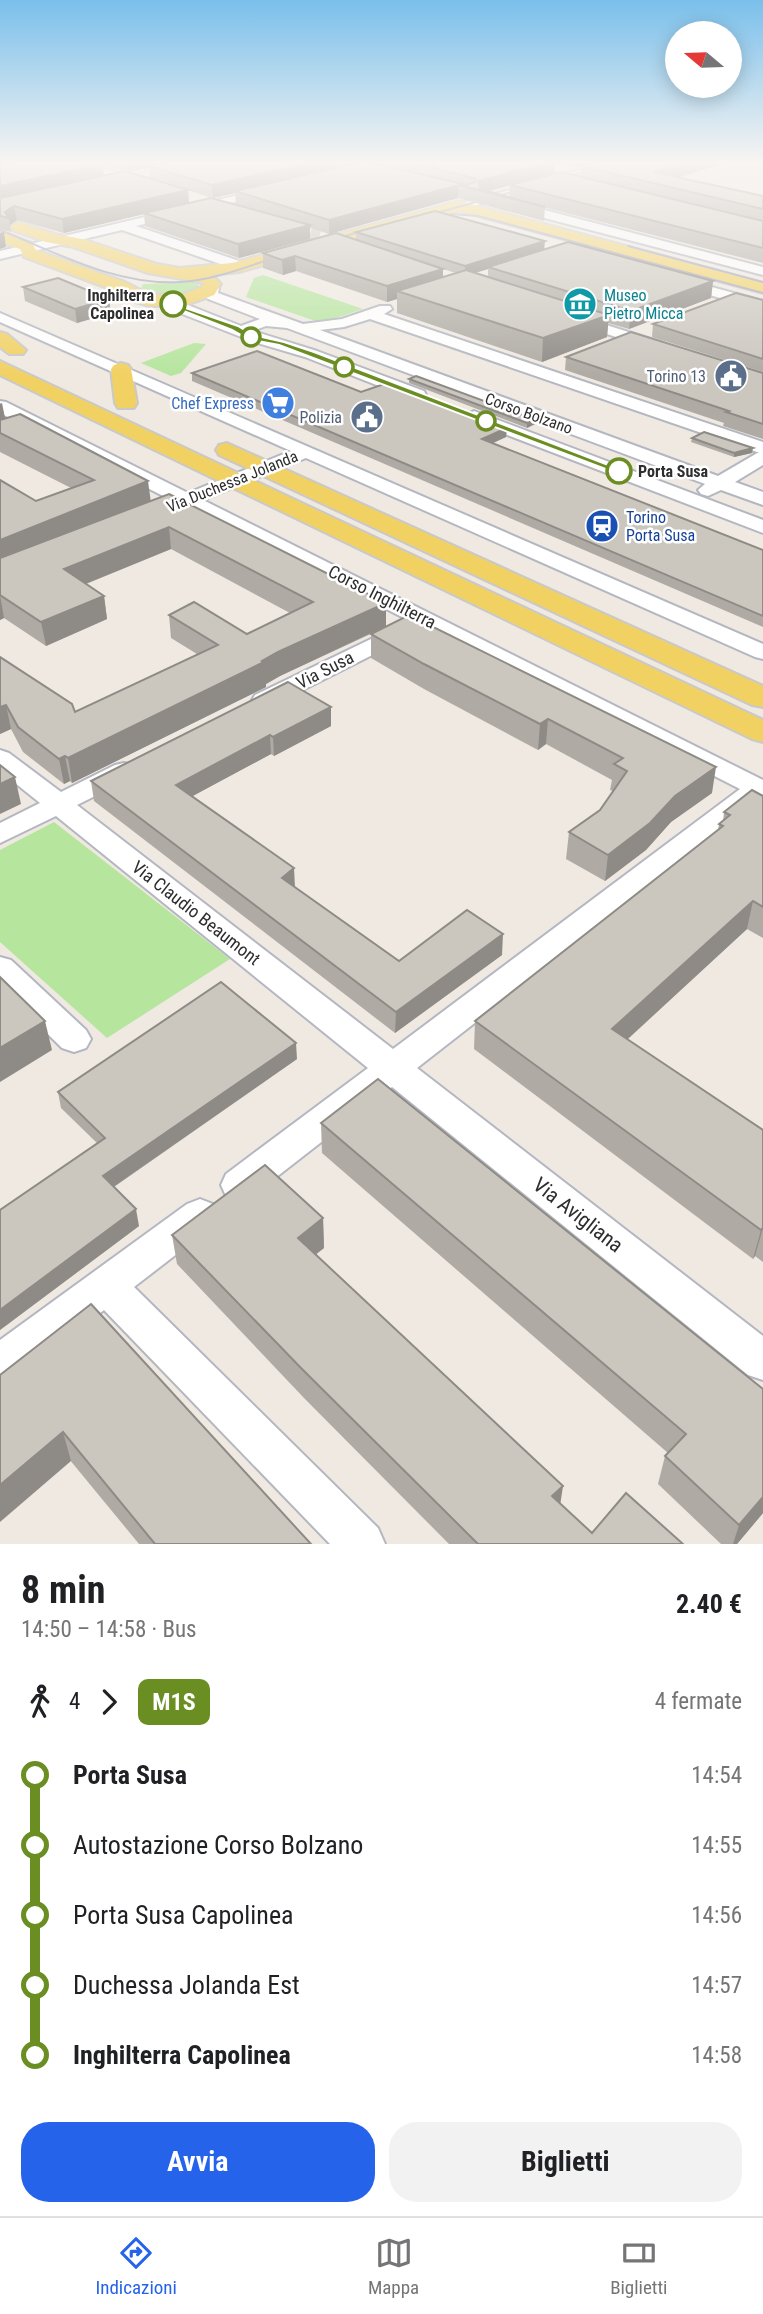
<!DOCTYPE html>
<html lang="it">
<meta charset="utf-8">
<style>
body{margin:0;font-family:"Roboto Condensed",sans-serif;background:#f2f2f2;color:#202124;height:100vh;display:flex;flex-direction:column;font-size:26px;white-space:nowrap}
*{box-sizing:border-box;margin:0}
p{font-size:23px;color:#757577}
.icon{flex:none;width:38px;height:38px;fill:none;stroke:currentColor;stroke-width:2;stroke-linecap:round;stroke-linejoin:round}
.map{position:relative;height:1544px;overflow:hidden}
.drawer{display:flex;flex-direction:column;background:#fff;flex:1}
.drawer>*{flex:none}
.badge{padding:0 14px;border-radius:10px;font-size:24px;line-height:46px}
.needle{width:46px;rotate:289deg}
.buttons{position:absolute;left:665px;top:21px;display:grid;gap:14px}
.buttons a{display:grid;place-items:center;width:77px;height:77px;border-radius:50%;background:#fff;box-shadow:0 4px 18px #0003;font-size:35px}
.map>.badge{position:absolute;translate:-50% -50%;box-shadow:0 0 0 4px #fff}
.legs{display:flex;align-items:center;gap:10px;height:77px;padding:0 21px;font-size:23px}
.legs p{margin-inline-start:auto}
.headline{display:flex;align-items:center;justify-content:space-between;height:119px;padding:0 21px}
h1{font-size:38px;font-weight:700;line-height:52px}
.button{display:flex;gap:14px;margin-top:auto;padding:14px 21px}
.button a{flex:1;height:80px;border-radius:28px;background:#2563eb;color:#fff;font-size:28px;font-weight:700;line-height:80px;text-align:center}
.button a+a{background:#f2f2f2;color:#202124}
ul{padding:0 21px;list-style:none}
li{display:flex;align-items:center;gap:24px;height:70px;font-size:26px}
li i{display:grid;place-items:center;width:10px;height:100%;margin:0 9px;background:currentColor}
li i::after{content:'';width:18px;height:18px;margin:-9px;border:5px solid;border-radius:50%;background:#fff}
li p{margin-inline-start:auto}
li:first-child i{background:linear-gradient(#0000 50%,currentColor 0)}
li:last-child i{background:linear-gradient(currentColor 50%,#0000 0)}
.tabs{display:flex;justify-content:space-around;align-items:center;height:98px;border-top:2px solid #e0e0e0;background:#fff;font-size:19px;color:#757577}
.tabs a{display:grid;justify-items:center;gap:4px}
.tabs .selected{color:#2563eb}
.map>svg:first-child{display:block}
.green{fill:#b6e59e}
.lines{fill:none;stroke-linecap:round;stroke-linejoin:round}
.minor-tunnel{stroke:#c8c4bd;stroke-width:12;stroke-dasharray:12 6;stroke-linecap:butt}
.minor-casing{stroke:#b4b7c1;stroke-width:4}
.major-casing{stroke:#c9c9c9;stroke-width:4}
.minor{fill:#fff;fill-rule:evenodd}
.major{fill:#f2d163;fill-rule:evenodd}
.tram{stroke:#a3a6b8;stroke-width:2}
.wall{fill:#afaba4;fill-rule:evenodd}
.shaded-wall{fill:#8e8b86}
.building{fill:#cbc7bf;stroke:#8e8b86;stroke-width:2}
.line-1{fill:#6b8e23;stroke:#fff;stroke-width:2}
.stop-1-dot{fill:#fff;stroke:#6b8e23;stroke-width:3.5}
.labels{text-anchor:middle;stroke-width:5;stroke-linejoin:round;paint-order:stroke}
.far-stop-label{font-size:16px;font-weight:bold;fill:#2e2e2e;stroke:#fff;text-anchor:end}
.far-culture-label{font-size:16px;fill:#0d838f;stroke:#fff;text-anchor:start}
.far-service-label{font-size:16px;fill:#4e5e75;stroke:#fff;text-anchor:end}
.far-shop-label{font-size:16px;fill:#366cbe;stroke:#fff;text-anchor:end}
.far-street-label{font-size:16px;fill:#2e2e2e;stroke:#fff}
.far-transit-label{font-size:16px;fill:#164399;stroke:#fff;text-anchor:start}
.street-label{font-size:18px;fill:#2e2e2e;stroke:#fff}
.near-street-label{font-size:21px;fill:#2e2e2e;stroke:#fff}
</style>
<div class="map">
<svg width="763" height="1544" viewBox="0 0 763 1544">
<rect width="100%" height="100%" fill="#efe9e1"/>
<g class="green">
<polygon points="263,275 363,309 321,323 246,297 254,278"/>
<path d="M199 282 198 288C182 295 155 301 141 288L143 284Z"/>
<polygon points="194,343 206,344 181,373 171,376 141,363"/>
<polygon points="54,822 230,959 107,1038 0,942 0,850"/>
</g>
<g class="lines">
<polyline class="minor-tunnel" points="310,234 319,237"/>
<defs>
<g id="minor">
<polygon points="66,161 81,161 152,184 142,186"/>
<polygon points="382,161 398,161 344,176 338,173"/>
<polygon points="610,161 626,161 463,209 453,206"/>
<polygon points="269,188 273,189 273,193 136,226 245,263 245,269 235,269 122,230 0,259 0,251"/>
<polygon points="510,201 763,267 763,275 506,208 504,205"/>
<polygon points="679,278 763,301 763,310 674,285 672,282"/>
<path d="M212 283 219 287 218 293 303 324 342 319 380 306H390L392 309 384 314 763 442V465L735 482 763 492V505L721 490 708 496 701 494 698 490 705 484 287 328 266 326 253 331 317 351 424 391 426 395 418 400 412 399 305 357 254 342 149 301 156 297 178 301 241 326 260 319 208 299 202 292 207 284ZM370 319 757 452H759L718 476 320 330 344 327Z"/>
<polygon points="0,313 763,644 763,659 755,657 306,458 203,500 763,780 763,798 417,1068 763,1336 763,1380 748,1375 392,1087 252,1196 239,1200 226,1196 221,1185 226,1174 368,1068 56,816 0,843 0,823 40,803 0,771 0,750 9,753 61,792 115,765 124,763 133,765 137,771 133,777 77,805 393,1049 740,789 186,507 170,508 167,504 171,500 0,413 0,401 6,402 188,493 291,451 0,322"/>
<polygon points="575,315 663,343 666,346 663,349 653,349 570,322 568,319"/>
<polygon points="474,411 763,520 763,533 468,420 465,416"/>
<polygon points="402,624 410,626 413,631 410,636 273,705 264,707 255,705 252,700 255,695"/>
<polygon points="0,957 11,960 86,1030 91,1039 86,1048 74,1052 62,1048 0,987"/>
<polygon points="200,1199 213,1204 219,1215 213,1226 134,1287 378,1528 385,1544 330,1544 104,1310 15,1379 0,1385 0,1340 187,1204"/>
</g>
<g id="major">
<polygon points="459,201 763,283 763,293 459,211 239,272 212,275 221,284 214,295 186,305 150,306 132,301 113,290 24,257 20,249 0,242 0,231 32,243 36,250 125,282 150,295 184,294 201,287 204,283 148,273 73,247 46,242 12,230 10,227 18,222 55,234 82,239 157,264 180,268 232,263"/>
<polygon points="0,332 7,334 26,350 23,354 9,354 0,347"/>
<polygon points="0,361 763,720 763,742 752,739 0,375"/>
<polygon points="121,363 128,365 131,369 137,403 134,408 118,408 115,403 111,369 114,365"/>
<polygon points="227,443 763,686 763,707 752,705 219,455 216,450 219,445"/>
</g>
</defs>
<use href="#minor" class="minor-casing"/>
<use href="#major" class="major-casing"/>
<use href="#minor" class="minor"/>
<use href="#major" class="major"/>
<g class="tram">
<polyline points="553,180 624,161"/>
<polyline points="451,214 478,216 763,293"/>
<polyline points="422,217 530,187"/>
<path d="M0 230C57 253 117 286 181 282 215 280 248 266 280 256"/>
<polyline points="327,241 374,228"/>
<polyline points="628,246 763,282"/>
</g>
</g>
<g class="wall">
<path d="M0 161H371L367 162 388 166V161H732L678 177 763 196V263L539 206 545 207 544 221 458 198 329 234 310 228V239L239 258 145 226 144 214 64 233 17 220 10 225 11 232 0 229ZM555 164 575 167 581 166 580 176 538 178ZM103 165 129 171 149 168 150 178 104 175ZM510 185 509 197 488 191ZM188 190 211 198 189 203ZM235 193 236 204 213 198Z"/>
<path d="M356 232 544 249 713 281 711 298 629 329 608 323 607 337 542 362 397 313V299L387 302 296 271 283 275 263 268V253L356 240ZM443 269 456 273 443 277ZM488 269V277L475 273Z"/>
<polygon points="23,287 109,299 111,313 77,323 25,301"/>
<polygon points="763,300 763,372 652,337 653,324"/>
<polygon points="566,357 763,373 763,439 723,426 724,423 565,370"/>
<polygon points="192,373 361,392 507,428 506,437 493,443 763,550 763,627 192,381"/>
<polygon points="409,379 536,420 535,424 527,428 409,383"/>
<polygon points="0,402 5,418 150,501 386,626 712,793 671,822 646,850 605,881 566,859 569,832 600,810 613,791 610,790 612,780 546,744 538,750 424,689 371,658 371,634 375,632 280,676 266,684 266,687 72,783 70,781 64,784 23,752 11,729 0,734 0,657 75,712 197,654 171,638 169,615 247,634 290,613 171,549 86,584 104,596 107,619 46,646 4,618 0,620 0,480 36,501 71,488 0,452"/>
<polygon points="692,438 752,453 734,457 691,442"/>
<polygon points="288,682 331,726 274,756 271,754 192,796 295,887 399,961 502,955 395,1033 94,801 91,781"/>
<polygon points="763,796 763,938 747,929 628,1039 763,1130 763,1262 755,1256 753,1259 474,1049 475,1021 718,830 719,824 723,822 724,812"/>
<polygon points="297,1059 114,1187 139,1226 0,1330 0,1210 97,1143 61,1108 58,1092"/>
<polygon points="321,1123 763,1389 763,1513 737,1544 721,1544 658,1484 665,1456 668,1453 322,1153"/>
<polygon points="323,1218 324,1248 316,1254 560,1504 592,1533 683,1544 449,1544 304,1398 177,1264 172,1235"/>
<polygon points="0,1375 311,1544 139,1544"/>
</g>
<g class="shaded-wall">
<polygon points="0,161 35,161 0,167"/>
<polygon points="128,161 195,161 149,166 149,168 129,171"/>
<polygon points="318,161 371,161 239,192 235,191 235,193 213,198 212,185"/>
<polygon points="555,161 554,173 486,192 478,190 478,181"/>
<polygon points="576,161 613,161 575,167"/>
<polygon points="692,161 732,161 657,184 654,172"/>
<polygon points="103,164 104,177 0,199 0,186"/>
<polygon points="459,185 458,198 329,234 329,220"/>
<polygon points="188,190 189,204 144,213 144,214 64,233 62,219"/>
<polygon points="14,206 17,220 10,225 9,218 5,212"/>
<polygon points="310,225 310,239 239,258 238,244"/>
<polygon points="4,232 6,247 0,249 0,233"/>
<polygon points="545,241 544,251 488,267 488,269 465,276 465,266"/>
<polygon points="295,256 296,271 283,275 282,260"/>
<polygon points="443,269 443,284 397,291 397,299 387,302 387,286"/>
<polygon points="713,281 711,298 629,329 631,311"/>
<polygon points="109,299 111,313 77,323 75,309"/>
<polygon points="609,315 607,337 542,362 543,338"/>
<polygon points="2,403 6,423 0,426 0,404"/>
<polygon points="536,420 535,424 527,428 527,423"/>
<polygon points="507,428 506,437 482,448 482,439"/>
<polygon points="753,448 752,453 734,457 734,453"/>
<polygon points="148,481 151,503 0,564 0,540"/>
<polygon points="169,527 171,549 68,591 64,569"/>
<polygon points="0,595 4,618 0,620"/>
<polygon points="104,596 107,619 46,646 41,622"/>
<polygon points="386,603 386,626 280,676 266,684 266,687 72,783 68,758 278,652"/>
<polygon points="6,705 11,729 0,734 0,707"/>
<polygon points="331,707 331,726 274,756 273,737"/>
<polygon points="548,719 546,744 538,750 540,724"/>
<polygon points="270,735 271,754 178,804 176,785"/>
<polygon points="65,756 70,781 64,784 59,759"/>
<polygon points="716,767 712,793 671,822 646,850 605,881 608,855 675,796"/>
<polygon points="15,777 21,804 0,814 0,784"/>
<polygon points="294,868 295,888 282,878"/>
<polygon points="753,901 747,929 608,1057 612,1029"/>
<polygon points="503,934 502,955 395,1033 396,1012"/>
<polygon points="45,1021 52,1050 0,1082 0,1048"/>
<polygon points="296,1043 297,1059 106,1192 103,1176"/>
<polygon points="136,1209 139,1226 0,1330 0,1310"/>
<polygon points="323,1218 324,1248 300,1267 298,1238"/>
<polygon points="763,1228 755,1256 753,1259 761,1230"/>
<polygon points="63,1432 71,1461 0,1522 0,1485"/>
<polygon points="563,1486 559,1513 552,1496"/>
<polygon points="763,1497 763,1513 737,1544 733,1544 739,1525"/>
</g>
<g class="building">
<polygon points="21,161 91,161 103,164 0,186 0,165"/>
<polygon points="172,161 318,161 212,185 149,166"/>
<polygon points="365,161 467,185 475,182 476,179 408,161 554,161 478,181 480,189 545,207 459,185 329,220 235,191"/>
<polygon points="600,161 692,161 654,172 763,196 763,209 581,166"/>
<polygon points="125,171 188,190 62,219 14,206 5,212 9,218 0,216 0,198"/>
<polygon points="561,172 763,221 763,248 510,185"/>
<polygon points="211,198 310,225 238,244 144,213"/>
<polygon points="435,211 545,241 465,266 356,232"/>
<polygon points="336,233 443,269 387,286 295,256 282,260 263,253"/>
<polygon points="568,242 713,281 631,311 488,267"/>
<polygon points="466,270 609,315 543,338 397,291"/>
<polygon points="58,278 109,299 75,309 23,287"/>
<polygon points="736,293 763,300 763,359 653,324"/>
<polygon points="631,332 763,373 763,424 726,412 729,411 566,357"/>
<polygon points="257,351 361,392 387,383 507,428 482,439 763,550 763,616 192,373"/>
<polygon points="416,376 536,420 527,423 409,379"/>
<polygon points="20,414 148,481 0,540 0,480 36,501 94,480 0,433 0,420"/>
<polygon points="704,432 753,448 734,453 692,438"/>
<polygon points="169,494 386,603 278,652 262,661 264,662 68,758 65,756 59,759 18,727 6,705 0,707 0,657 72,704 75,712 218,645 169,615 194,602 247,634 313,602 169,527 64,569 104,596 41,622 0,595 0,558"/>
<polygon points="409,615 716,767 675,796 650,823 608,855 569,832 600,810 627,771 614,764 623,758 548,719 540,724 424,664 371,634"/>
<polygon points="288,682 331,707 273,737 270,735 176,785 294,868 282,878 399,961 467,910 503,934 396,1012 91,781"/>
<polygon points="0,765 15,777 0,784"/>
<polygon points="752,790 763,796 763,907 753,901 612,1029 763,1130 763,1228 761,1230 475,1021 723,826 719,824 730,815 724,812"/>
<polygon points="0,977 45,1021 0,1048"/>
<polygon points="221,982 296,1043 103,1176 136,1209 0,1310 0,1210 105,1138 58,1092"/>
<polygon points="378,1079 763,1389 763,1497 739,1525 665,1456 686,1434 321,1123"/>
<polygon points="265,1165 323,1218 298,1238 563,1486 552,1496 592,1533 626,1493 683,1544 478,1544 302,1369 172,1235"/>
<polygon points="91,1304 311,1544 155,1544 63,1432 0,1485 0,1375"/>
</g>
<linearGradient id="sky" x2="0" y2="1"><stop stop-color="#7abfeb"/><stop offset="0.43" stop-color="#f8f5f2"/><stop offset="1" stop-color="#f8f5f2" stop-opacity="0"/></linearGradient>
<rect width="763" height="377" fill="url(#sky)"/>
<polygon class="line-1" points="171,303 238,326 253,335 284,342 314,352 624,471 616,473 308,356 279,345 248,339 232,330 171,306"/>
<defs>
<symbol id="museum-disc" viewBox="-11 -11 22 22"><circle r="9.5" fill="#0f9aa8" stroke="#fff"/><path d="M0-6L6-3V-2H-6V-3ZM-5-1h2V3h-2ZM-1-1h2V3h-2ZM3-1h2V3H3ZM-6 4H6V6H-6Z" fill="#fff"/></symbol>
<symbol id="civic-disc" viewBox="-11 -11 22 22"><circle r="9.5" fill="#5c6f8a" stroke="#fff"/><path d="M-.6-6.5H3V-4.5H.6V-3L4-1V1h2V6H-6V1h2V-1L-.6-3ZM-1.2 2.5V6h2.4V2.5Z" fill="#fff"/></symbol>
<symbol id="supermarket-disc" viewBox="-11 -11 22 22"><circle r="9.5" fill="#3f7fe0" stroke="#fff"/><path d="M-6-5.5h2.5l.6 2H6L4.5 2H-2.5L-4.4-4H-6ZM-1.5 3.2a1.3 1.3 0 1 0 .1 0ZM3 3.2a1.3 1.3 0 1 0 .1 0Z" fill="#fff"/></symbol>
<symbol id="station-disc" viewBox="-11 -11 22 22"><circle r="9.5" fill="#1a4fb4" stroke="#fff"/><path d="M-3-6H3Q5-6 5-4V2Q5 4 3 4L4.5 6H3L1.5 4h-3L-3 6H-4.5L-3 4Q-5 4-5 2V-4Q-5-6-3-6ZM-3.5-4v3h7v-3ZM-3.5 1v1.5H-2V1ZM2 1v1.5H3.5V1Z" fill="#fff"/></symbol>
</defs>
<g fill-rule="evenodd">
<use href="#museum-disc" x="561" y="285" width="38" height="38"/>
<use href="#civic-disc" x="712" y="357" width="38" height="38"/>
<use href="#supermarket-disc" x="259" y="384" width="38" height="38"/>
<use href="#civic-disc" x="348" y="398" width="38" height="38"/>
<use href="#station-disc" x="583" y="507" width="38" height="38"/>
</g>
<g class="stop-1-dot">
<circle cx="173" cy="304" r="12"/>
<circle cx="251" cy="337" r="9"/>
<circle cx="344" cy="367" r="9"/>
<circle cx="486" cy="421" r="9"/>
<circle cx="619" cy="471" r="12"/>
</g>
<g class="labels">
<g class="far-stop-label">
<text x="154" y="301">Inghilterra<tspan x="154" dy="18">Capolinea</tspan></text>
<text x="638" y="477" text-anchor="start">Porta Susa</text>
</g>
<g class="far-culture-label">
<text x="604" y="301">Museo<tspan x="604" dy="18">Pietro Micca</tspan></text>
</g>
<g class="far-service-label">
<text x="706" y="382">Torino 13</text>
<text x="342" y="423">Polizia</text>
</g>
<g class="far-shop-label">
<text x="254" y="409">Chef Express</text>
</g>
<g class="far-street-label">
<text transform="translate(529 413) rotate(20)" y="6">Corso Bolzano</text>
<text transform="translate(232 481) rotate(-22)" y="6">Via Duchessa Jolanda</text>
</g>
<g class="far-transit-label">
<text x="626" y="523">Torino<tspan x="626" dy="18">Porta Susa</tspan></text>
</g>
<g class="street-label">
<text transform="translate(382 597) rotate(27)" y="6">Corso Inghilterra</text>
<text transform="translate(325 670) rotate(-27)" y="6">Via Susa</text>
<text transform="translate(196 913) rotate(38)" y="6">Via Claudio Beaumont</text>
</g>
<g class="near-street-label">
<text transform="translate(578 1215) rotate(38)" y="7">Via Avigliana</text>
</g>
</g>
</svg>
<div class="buttons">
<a><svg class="needle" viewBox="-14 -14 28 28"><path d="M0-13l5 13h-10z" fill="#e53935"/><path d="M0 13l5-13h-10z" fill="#757577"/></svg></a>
</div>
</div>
<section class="drawer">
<div class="headline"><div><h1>8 min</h1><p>14:50 – 14:58 · Bus</p></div><b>2.40 €</b></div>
<div class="legs"><svg class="icon" aria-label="walk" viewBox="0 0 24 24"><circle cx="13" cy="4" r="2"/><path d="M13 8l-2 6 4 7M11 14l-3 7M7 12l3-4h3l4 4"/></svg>4<svg class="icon" aria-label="forward" viewBox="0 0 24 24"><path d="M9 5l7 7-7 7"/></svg><b class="badge" style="background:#6b8e23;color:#fff">M1S</b><p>4 fermate</p></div>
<ul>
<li><i style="color:#6b8e23"></i><b>Porta Susa</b><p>14:54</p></li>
<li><i style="color:#6b8e23"></i><span>Autostazione Corso Bolzano</span><p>14:55</p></li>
<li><i style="color:#6b8e23"></i><span>Porta Susa Capolinea</span><p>14:56</p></li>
<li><i style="color:#6b8e23"></i><span>Duchessa Jolanda Est</span><p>14:57</p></li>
<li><i style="color:#6b8e23"></i><b>Inghilterra Capolinea</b><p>14:58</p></li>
</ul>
<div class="button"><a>Avvia</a><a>Biglietti</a></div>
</section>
<nav class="tabs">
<a class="selected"><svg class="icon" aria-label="directions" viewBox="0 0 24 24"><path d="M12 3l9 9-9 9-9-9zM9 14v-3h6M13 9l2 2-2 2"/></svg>Indicazioni</a>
<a><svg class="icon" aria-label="map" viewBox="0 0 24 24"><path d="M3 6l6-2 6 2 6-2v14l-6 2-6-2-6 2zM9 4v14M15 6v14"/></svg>Mappa</a>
<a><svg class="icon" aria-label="tickets" viewBox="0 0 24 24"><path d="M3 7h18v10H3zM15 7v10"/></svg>Biglietti</a>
</nav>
